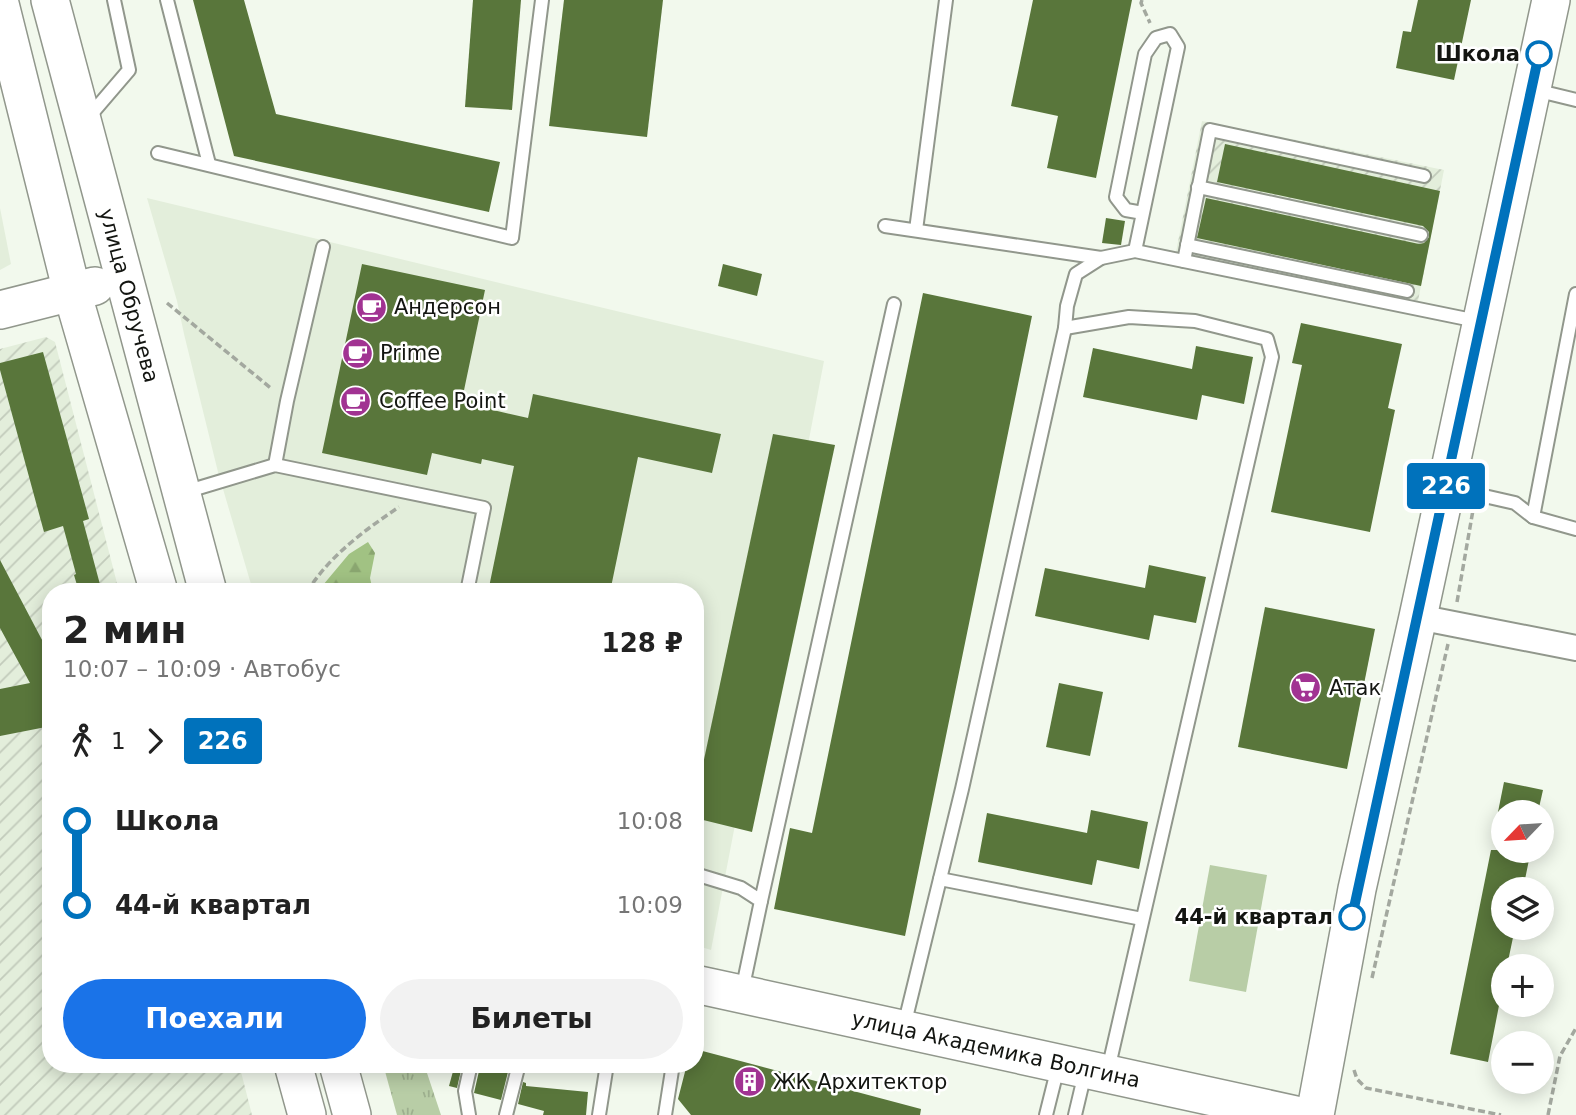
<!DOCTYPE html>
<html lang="ru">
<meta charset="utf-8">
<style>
body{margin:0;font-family:"DejaVu Sans",sans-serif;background:#f2f2f2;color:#222;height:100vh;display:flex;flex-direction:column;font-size:26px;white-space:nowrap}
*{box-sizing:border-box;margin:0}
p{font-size:23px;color:#767676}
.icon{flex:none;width:38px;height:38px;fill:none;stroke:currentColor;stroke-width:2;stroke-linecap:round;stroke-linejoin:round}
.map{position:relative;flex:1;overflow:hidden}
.details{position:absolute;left:42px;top:583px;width:662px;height:490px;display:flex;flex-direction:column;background:#fff;border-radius:28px;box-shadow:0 4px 18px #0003}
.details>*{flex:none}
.badge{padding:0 14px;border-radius:5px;font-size:24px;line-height:46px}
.needle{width:46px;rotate:245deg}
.tools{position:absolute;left:1491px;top:800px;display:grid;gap:14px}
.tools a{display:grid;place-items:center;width:63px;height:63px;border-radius:50%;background:#fff;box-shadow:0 4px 18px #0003;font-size:35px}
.map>.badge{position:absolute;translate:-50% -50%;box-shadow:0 0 0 4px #fff}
.legs{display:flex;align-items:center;gap:10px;height:77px;padding:0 21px;font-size:23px}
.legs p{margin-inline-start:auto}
.overview{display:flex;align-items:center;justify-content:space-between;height:119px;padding:0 21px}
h1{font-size:38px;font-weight:700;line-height:52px}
.action{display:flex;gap:14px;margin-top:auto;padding:14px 21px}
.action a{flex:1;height:80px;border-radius:42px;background:#1a73e8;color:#fff;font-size:28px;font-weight:700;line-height:80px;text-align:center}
.action a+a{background:#f2f2f2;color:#222}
ul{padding:0 21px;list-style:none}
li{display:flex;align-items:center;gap:24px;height:84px;font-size:26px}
li i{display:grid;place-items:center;width:10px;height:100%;margin:0 9px;background:currentColor}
li i::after{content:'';width:18px;height:18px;margin:-9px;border:5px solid;border-radius:50%;background:#fff}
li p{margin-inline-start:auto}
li:first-child i{background:linear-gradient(#0000 50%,currentColor 0)}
li:last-child i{background:linear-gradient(currentColor 50%,#0000 0)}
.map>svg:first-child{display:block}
.built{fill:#e3eedb}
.industrial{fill:url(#industrial-furrows)}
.grass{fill:url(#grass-tufts)}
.forest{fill:url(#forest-firs)}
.garden{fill:#b8cda6}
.building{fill:#59763b}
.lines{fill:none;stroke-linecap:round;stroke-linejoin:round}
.lane-casing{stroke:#91978c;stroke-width:16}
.street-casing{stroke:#91978c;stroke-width:28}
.secondary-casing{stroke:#91978c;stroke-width:40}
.path{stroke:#a3a89f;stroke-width:3.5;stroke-dasharray:7 3.5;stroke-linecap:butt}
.lane{stroke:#fff;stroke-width:12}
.street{stroke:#fff;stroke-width:24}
.secondary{stroke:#fff;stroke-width:37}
.line-1-casing{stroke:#fff;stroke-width:16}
.line-1{stroke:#0072bc;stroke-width:10}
.stop-1-dot{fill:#fff;stroke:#0072bc;stroke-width:3.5}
.labels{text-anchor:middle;stroke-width:5;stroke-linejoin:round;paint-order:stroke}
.stop-label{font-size:21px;font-weight:bold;fill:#131511;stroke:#fff;text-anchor:end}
.street-label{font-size:21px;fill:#131511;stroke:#fff}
.poi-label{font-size:21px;fill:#131511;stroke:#fff;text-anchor:start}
</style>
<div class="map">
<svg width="1576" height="1115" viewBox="0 0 1576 1115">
<defs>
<pattern id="industrial-furrows" width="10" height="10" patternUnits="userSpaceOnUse" patternTransform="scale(1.75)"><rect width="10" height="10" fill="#e3eedb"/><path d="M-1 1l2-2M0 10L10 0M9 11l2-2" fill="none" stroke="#c2cbbb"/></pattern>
<pattern id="grass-tufts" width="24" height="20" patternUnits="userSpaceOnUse" patternTransform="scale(1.75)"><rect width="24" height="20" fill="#b8cda6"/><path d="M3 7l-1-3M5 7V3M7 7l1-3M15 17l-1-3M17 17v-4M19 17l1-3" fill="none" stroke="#9daf8e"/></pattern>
<pattern id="forest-firs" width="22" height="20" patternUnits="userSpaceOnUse" patternTransform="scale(1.75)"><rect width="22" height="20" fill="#a1c283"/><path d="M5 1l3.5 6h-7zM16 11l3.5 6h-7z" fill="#8aa670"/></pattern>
</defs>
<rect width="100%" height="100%" fill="#f2f9ed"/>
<g class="built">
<polygon points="147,198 824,361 711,950 695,945 695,592 253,591 218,472 184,334 177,301"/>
<polygon points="0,208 11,264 0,270"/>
</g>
<g class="industrial">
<polygon points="1202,121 1444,170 1418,301 1176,252"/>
<polygon points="46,337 55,342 119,591 51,592 51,1064 239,1064 252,1115 0,1115 0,349"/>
</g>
<polygon class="grass" points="383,1064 424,1064 441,1115 397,1115"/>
<polygon class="forest" points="368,542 375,553 370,578 373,591 318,591 349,554"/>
<polygon class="garden" points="1210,865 1267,875 1246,992 1189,981"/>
<g class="building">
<polygon points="193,0 244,0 276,114 500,162 489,212 234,156"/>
<polygon points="473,0 521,0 512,110 465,107"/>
<polygon points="564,0 663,0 647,137 549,126"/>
<polygon points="1033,0 1132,0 1096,178 1047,168 1058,116 1011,106"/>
<polygon points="1418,0 1471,0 1454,80 1396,68 1403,31 1411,32"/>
<polygon points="1225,144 1440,191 1421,286 1197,238 1206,198 1419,244 1424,243 1429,237 1429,232 1423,226 1217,182"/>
<polygon points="1106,218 1125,221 1121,245 1102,243"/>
<polygon points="362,264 485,290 463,395 494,402 493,410 528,418 533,394 721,434 712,473 638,457 610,592 488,592 514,466 482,459 481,464 432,453 427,475 322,453"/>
<polygon points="723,264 762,274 757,296 718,286"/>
<polygon points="923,293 1032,316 905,936 774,909 790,828 812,833"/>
<polygon points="1301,323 1402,344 1388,408 1395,410 1370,532 1271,512 1302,365 1292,363"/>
<polygon points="1196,346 1253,357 1244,404 1202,395 1197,420 1083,397 1093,348 1192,369"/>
<polygon points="43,352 89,519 83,521 102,592 79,592 74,575 76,574 63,526 44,532 0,370 0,363"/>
<polygon points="773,434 835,445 752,832 695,818 695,802"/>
<polygon points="0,560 51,657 51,726 0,736 0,689 30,683 0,628"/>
<polygon points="1149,565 1206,577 1196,623 1154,615 1149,640 1035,616 1045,568 1145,588"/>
<polygon points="1265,607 1375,629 1347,769 1238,747"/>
<polygon points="1059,683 1103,692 1090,756 1046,747"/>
<polygon points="1504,782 1543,790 1538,812 1498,812"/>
<polygon points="1091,810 1148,822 1139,869 1097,860 1092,885 978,862 987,813 1087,833"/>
<polygon points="1491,850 1531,850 1523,889 1503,889 1503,928 1515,928 1507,966 1503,966 1503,985 1488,1062 1450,1054"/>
<polygon points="695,1049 921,1109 920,1115 691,1115 678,1099 687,1064 695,1064"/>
<polygon points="455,1064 462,1066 457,1088 449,1086"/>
<polygon points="489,1064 510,1064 501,1100 474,1093 479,1071 486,1072"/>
<polygon points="523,1082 526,1083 526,1086 588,1092 586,1115 543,1115 544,1111 518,1104"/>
</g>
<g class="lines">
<defs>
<g id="lane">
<polyline points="167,0 209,164"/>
<polyline points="1535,90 1576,100"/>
<polyline points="87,119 129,70 114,0"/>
<polyline points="158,153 512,238 542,0"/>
<polyline points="1198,187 1421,235"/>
<polyline points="885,226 1101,258"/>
<polyline points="916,230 946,0"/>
<polyline points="1187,245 1407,291"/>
<polyline points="1135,251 1178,47 1170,34 1156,38 1145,54 1116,197 1126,210 1143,213"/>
<polyline points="1184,261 1210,130 1424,176"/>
<polyline points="1065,328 1129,317 1195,321 1267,339 1272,357 1108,1070"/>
<polyline points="275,465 287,401 323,247"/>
<polyline points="1449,488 1515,503 1533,517 1576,529"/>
<polyline points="185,492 275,465 484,508 467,592"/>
<polyline points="1533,517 1576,294"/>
<polyline points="695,874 741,888 761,901 742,991"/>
<polyline points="940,879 1142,919"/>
<polyline points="761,901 894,304"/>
<polyline points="904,1026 962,789 1065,328 1067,306 1076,274 1101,258 1135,251 1477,321"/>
<polyline points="469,1115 465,1091 471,1064"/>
<polyline points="506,1115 519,1064"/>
<polyline points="599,1115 607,1064"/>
<polyline points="665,1115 673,1064"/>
<polyline points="1046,1115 1058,1067"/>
<polyline points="1075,1115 1085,1073"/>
</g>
<polyline id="street" points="1418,617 1576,648"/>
<g id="secondary">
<path id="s1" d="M50 0 208 592"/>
<polyline points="0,4 72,292 159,592"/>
<polyline points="0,310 95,286"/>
<path id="s2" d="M695 984 1296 1115"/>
<polyline points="293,1064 307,1115"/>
<polyline points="338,1064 352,1115"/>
<polyline points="1315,1115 1357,889 1418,617 1551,0"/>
</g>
</defs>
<use href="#lane" class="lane-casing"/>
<use href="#street" class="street-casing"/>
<use href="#secondary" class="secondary-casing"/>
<g class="path">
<polyline points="1142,0 1141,3 1150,23"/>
<polyline points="167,303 272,389"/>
<path d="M307 592C329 556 365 530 399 507"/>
<polyline points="1457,602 1473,510"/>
<polyline points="1372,978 1448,644"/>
<polyline points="1354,1070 1357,1079 1366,1088 1501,1115"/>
<polyline points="1548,1115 1560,1056 1576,1028"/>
</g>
<use href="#lane" class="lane"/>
<use href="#street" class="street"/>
<use href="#secondary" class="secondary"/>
</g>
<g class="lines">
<defs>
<polyline id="line-1" points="1352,917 1539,54"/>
</defs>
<use href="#line-1" class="line-1-casing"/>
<use href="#line-1" class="line-1"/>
</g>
<defs>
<symbol id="cafe-disc" viewBox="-11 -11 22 22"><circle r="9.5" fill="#a13392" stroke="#fff"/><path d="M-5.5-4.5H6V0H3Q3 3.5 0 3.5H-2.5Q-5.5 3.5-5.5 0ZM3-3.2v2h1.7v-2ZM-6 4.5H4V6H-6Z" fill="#fff"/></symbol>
<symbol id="supermarket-disc" viewBox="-11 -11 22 22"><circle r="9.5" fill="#a13392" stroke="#fff"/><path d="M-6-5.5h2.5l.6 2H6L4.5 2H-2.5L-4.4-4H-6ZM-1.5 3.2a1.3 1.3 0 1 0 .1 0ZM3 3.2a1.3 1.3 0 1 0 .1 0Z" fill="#fff"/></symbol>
<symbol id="building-disc" viewBox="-11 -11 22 22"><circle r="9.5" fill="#a13392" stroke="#fff"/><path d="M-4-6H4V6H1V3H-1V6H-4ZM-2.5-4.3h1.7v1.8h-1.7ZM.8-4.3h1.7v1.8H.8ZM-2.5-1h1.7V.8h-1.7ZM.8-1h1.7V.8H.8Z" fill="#fff"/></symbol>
</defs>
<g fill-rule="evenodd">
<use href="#cafe-disc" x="354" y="290" width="35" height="35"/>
<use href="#cafe-disc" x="340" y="336" width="35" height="35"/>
<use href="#cafe-disc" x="338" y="384" width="35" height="35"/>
<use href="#supermarket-disc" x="1288" y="670" width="35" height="35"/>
<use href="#building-disc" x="732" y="1064" width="35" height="35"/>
</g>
<g class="stop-1-dot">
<circle cx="1539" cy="54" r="12"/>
<circle cx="1352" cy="917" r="12"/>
</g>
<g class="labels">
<g class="stop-label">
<text x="1520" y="61">Школа</text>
<text x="1333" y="924">44-й квартал</text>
</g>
<g class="street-label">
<text dy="7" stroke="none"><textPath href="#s1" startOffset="306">улица Обручева</textPath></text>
<text dy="7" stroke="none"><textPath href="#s2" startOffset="308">улица Академика Волгина</textPath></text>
</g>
<g class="poi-label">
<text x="394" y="314">Андерсон</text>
<text x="380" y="360">Prime</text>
<text x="379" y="408">Coffee Point</text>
<text x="1329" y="695">Атак</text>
<text x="773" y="1089">ЖК Архитектор</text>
</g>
</g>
</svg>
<div class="tools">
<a><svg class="needle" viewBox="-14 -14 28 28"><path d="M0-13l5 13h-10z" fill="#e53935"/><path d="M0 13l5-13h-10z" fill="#767676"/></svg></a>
<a><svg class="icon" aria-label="layers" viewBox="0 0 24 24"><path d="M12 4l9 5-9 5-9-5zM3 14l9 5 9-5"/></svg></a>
<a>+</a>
<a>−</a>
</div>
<b class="badge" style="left:1446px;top:486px;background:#0072bc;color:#fff">226</b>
<section class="details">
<div class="overview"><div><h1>2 мин</h1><p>10:07 – 10:09 · Автобус</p></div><b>128 ₽</b></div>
<div class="legs"><svg class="icon" aria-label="walk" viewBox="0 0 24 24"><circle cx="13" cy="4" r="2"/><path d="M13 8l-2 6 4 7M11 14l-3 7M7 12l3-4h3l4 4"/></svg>1<svg class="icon" aria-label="forward" viewBox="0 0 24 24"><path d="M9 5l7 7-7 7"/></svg><b class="badge" style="background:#0072bc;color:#fff">226</b></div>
<ul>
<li><i style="color:#0072bc"></i><b>Школа</b><p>10:08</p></li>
<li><i style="color:#0072bc"></i><b>44-й квартал</b><p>10:09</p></li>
</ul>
<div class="action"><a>Поехали</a><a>Билеты</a></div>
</section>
</div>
